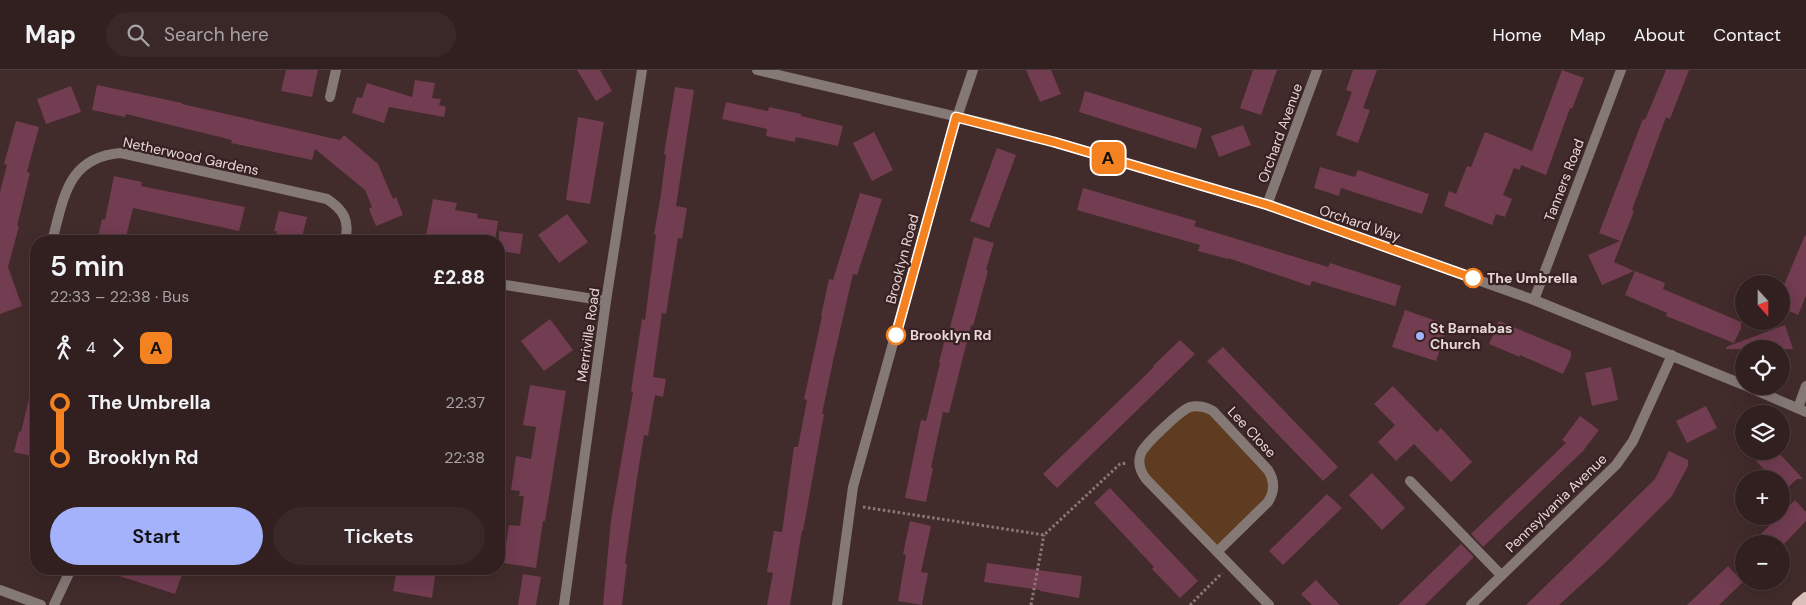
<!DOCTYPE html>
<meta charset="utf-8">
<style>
body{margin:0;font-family:"DM Sans",sans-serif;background:#3a2829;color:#f1f3f6;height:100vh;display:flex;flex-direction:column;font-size:19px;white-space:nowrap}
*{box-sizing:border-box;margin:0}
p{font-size:16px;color:#a8a3a5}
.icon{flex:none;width:28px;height:28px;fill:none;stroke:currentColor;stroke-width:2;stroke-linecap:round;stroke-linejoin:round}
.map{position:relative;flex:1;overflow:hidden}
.details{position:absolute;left:30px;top:165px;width:475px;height:340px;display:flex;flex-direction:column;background:#322020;border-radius:20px;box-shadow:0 5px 20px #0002,0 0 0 1px #4d3e3e}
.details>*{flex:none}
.badge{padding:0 10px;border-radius:8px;font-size:18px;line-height:32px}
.needle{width:32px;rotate:159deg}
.buttons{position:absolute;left:1735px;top:205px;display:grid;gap:10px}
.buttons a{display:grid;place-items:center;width:55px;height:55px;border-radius:50%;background:#322020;box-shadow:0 5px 20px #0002,0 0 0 1px #4d3e3e;font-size:25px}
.map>.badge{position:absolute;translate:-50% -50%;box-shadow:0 0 0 2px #fff}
.legs{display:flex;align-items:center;gap:8px;height:55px;padding:0 20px;font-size:16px}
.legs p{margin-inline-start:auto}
.head{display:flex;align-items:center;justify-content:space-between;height:85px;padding:0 20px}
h1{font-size:28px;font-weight:600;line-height:38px}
.cta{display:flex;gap:10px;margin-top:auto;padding:10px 20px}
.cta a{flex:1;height:58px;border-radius:30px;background:#a4b2fc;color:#111;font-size:20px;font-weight:600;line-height:58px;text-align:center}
.cta a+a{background:#3a2829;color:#f1f3f6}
ul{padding:0 20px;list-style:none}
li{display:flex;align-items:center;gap:18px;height:55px;font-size:19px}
li i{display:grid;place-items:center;width:8px;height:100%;margin:0 6px;background:currentColor}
li i::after{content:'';width:12px;height:12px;margin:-6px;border:4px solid;border-radius:50%;background:#322020}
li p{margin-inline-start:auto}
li:first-child i{background:linear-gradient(#0000 50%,currentColor 0)}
li:last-child i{background:linear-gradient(currentColor 50%,#0000 0)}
header{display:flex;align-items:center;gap:30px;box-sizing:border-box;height:70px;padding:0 25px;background:#322020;border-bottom:1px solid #4d3e3e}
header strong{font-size:24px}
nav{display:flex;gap:28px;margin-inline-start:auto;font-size:18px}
.search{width:350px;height:45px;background:#3a2829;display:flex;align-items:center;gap:12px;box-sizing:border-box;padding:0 18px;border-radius:28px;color:#a8a3a5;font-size:19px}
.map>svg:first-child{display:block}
.green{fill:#5f3b20}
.building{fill:#723c51}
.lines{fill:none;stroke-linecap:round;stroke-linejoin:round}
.path{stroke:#8b7777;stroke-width:3;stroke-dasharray:2.5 2.5;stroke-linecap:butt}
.minor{stroke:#857976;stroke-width:10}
.tertiary{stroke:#857976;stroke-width:10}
.primary{stroke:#d8c0b9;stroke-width:12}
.line-1-casing{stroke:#fff;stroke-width:11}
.line-1{stroke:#f58220;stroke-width:8}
.stop-1-dot{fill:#fff;stroke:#f58220;stroke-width:2.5}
.poi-dot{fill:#a4b2fc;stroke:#372122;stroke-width:2}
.labels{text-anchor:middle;stroke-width:4.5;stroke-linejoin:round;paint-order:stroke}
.street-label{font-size:14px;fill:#e7d7d7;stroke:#372122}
.stop-label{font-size:14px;font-weight:bold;fill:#e7d7d7;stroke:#372122;text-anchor:start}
.poi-label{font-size:14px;font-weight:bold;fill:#e7d7d7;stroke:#372122;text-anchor:start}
</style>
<header>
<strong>Map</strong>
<div class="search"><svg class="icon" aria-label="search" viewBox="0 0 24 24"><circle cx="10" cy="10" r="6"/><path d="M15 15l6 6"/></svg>Search here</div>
<nav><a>Home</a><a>Map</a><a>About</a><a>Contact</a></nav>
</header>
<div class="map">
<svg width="1806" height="535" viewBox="0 0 1806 535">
<rect width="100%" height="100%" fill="#422b2b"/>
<polygon class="green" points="1202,336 1268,400 1273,423 1218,481 1143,405 1145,378 1182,341"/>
<g class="building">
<polygon points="286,0 318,0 312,27 281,21"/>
<polygon points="577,0 600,0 612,21 596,31"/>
<polygon points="1026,0 1051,0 1061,24 1040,32"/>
<polygon points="1253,0 1277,0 1261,45 1240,38"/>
<polygon points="1353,0 1377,0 1363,38 1370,40 1358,73 1336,65 1352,22 1346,20"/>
<polygon points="1562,0 1584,8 1572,39 1570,38 1546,105 1521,95 1520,100 1514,98 1503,125 1512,129 1505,147 1496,144 1492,155 1444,136 1449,121 1456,124 1467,96 1471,97 1485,62 1532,81"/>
<polygon points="1666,0 1689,0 1670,49 1666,47 1632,140 1634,141 1614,192 1634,201 1602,215 1588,185 1620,171 1599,163 1643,49 1645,50"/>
<polygon points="415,10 435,13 432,28 441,29 439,35 446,37 444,47 389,37 384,53 352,43 357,27 362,28 367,13 412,27"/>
<polygon points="97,15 182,33 182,34 340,70 344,65 378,94 393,129 396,127 403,145 376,156 369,139 372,137 365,120 315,79 312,90 231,73 232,70 126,44 125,47 92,40"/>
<polygon points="71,16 81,42 46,54 37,29"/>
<polygon points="675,17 694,20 676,136 687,138 682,169 678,168 666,244 662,243 653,307 666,309 663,327 655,325 648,366 644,365 637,408 625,494 627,494 622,535 603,535 611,450 633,322 631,321 642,249 645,250 656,165 654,164 661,124 666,85 664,84"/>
<polygon points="1085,21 1202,58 1196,79 1079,42"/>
<polygon points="726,32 768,41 769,37 801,44 801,46 843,56 838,76 796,67 795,72 766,66 767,59 722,49"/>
<polygon points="578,47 604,52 590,134 566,130"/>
<polygon points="16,51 39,57 27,102 30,103 17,156 19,156 8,197 22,236 0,244 0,122 7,95 4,94"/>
<polygon points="1243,55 1251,75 1219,87 1211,66"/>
<polygon points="874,62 893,100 872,111 853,73"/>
<polygon points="997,78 1016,85 989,158 970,151"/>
<polygon points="1320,97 1355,107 1358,100 1429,124 1422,144 1341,118 1339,126 1314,118"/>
<polygon points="114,106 142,112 141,116 245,137 239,161 133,138 125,171 115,171 98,167 102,149 105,150"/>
<polygon points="1083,118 1196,151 1194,156 1328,197 1330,193 1401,216 1395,236 1312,211 1310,216 1228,188 1228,189 1198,181 1200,175 1077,140"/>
<polygon points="860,123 882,129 857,205 853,204 833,291 822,344 824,344 803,461 802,460 790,535 767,535 773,503 767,502 774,461 782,462 794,377 798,377 807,330 804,329 822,246 821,246 829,209 833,210"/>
<polygon points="433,129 457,133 455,140 478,144 477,148 498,151 495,171 425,171"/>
<polygon points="279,141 307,147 302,167 299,167 298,171 275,171 277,161 274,161"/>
<polygon points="567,144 588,172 559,193 538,165"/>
<polygon points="499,161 523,164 520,184 499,181"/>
<polygon points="1805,165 1806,166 1806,226 1798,245 1781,237 1781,222"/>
<polygon points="974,167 994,173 986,200 988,201 973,256 971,255 949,343 943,342 931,398 933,398 926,432 905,428 921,350 926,351 940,293 939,292 947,261 949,261"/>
<polygon points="1635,201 1665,213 1663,219 1741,252 1741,258 1734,273 1666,246 1667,243 1625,225"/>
<polygon points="1405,240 1448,255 1436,291 1392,277"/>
<polygon points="550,249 573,280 544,301 521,271"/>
<polygon points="1499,251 1571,281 1571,287 1563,304 1520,285 1520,287 1489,274"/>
<polygon points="1785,255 1793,279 1726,279 1726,277"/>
<polygon points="1180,270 1195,284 1057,418 1043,404 1154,297 1153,296"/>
<polygon points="1223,277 1338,397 1323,411 1207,291"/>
<polygon points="1611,297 1618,330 1592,336 1585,303"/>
<polygon points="530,315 566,321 545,451 543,451 536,498 503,493 509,455 520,456 524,426 519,426 520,421 511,420 516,386 531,389 536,357 523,355"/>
<polygon points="1393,316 1437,362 1441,358 1472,392 1451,412 1414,374 1396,391 1378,372 1395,355 1374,334"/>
<polygon points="30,324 36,325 36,387 14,382 19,361 21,362"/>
<polygon points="1706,336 1717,358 1687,373 1676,351"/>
<polygon points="1580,346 1599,360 1583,381 1483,477 1471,464 1566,373 1562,370"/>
<polygon points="1669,381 1688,390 1688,396 1672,426 1605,493 1559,535 1526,535 1655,409"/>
<polygon points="1747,381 1777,381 1803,409 1797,409 1781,424 1781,409 1773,409"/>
<polygon points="1372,403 1405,438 1382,460 1349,425"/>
<polygon points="1110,418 1198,511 1180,528 1152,499 1154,497 1094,433"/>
<polygon points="1327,424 1342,438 1283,495 1269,481"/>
<polygon points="1795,430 1806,442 1806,451 1784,474 1751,474 1779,446 1781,446 1781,444"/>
<polygon points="910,451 931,456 921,502 928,503 922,535 898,531 906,485 903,484"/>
<polygon points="1461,474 1473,486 1473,488 1425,535 1398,535"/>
<polygon points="987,493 1082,506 1079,528 1040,521 1040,520 984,512"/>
<polygon points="1728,496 1743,512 1719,535 1687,535"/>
<polygon points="107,499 184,499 175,524 107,502"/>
<polygon points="397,499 436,499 432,528 393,521"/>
<polygon points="523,504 541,507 536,535 518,535"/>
<polygon points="1316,510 1328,523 1340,535 1312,535 1301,524"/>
</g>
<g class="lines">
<g class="path">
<polyline points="863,437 1044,465 1120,394 1127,393"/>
<polyline points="1031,535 1044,465"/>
<polyline points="1190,535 1222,503"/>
</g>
<g class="minor">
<polyline points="330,27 336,0"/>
<polyline points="1267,135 1317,0"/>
<path d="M52 171C64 128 67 87 121 83L327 129C344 140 350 151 345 171"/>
<polyline points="499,214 606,231"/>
<polyline points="1534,230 1621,0"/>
<polyline points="1798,338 1806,316"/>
<polyline points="1410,411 1501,505"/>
<path d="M1218 481 1268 432C1275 421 1275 411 1268 400L1213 341C1206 337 1198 335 1190 337 1181 340 1145 374 1141 383 1137 393 1140 401 1146 409L1269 535"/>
<polyline points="54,535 71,499"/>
<polyline points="564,535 606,231 642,0"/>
<polyline points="1471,535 1616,395 1633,371 1672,285"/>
</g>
<g class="tertiary">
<polyline points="757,0 1001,57 1267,135 1534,230 1744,315"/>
<polyline points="1746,316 1806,342"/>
<polyline points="0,520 41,535"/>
<polyline points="837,535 853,417 951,65 973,0"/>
</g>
<polyline class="primary" points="1798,535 1806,528"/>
</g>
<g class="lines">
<defs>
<polyline id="line-1" points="896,265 956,47 1054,72 1268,135 1473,208"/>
</defs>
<use href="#line-1" class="line-1-casing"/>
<use href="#line-1" class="line-1"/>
</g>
<g class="stop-1-dot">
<circle cx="1473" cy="208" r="9"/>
<circle cx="896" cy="265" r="9"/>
</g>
<circle class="poi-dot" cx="1420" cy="266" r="5"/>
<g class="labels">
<g class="street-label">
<text transform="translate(1280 63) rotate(-70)" y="5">Orchard Avenue</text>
<text transform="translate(191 86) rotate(12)" y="5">Netherwood Gardens</text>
<text transform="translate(1564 110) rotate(-69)" y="5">Tanners Road</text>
<text transform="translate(1360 153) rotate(19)" y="5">Orchard Way</text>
<text transform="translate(902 189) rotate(-75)" y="5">Brooklyn Road</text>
<text transform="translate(588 265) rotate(-82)" y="5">Merriville Road</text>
<text transform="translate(1252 362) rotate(47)" y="5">Lee Close</text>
<text transform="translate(1556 433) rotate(-44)" y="5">Pennsylvania Avenue</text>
</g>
<g class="stop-label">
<text x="1487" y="213">The Umbrella</text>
<text x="910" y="270">Brooklyn Rd</text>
</g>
<g class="poi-label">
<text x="1430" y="263">St Barnabas<tspan x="1430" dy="16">Church</tspan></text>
</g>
</g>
</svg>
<div class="buttons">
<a><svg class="needle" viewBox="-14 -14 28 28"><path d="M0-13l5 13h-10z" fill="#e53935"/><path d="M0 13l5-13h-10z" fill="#a8a3a5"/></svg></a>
<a><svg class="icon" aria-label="locate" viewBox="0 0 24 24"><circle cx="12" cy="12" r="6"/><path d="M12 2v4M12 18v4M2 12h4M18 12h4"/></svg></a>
<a><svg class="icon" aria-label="layers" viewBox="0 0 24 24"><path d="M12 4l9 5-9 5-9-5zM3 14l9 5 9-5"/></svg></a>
<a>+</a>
<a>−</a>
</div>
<b class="badge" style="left:1108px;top:88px;background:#f58220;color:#111">A</b>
<section class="details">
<div class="head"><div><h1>5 min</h1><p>22:33 – 22:38 · Bus</p></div><b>£2.88</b></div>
<div class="legs"><svg class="icon" aria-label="walk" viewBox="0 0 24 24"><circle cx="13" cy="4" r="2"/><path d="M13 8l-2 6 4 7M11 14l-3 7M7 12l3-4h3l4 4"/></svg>4<svg class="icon" aria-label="forward" viewBox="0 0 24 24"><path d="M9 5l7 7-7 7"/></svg><b class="badge" style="background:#f58220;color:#111">A</b></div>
<ul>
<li><i style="color:#f58220"></i><b>The Umbrella</b><p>22:37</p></li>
<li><i style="color:#f58220"></i><b>Brooklyn Rd</b><p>22:38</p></li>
</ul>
<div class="cta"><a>Start</a><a>Tickets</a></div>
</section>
</div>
